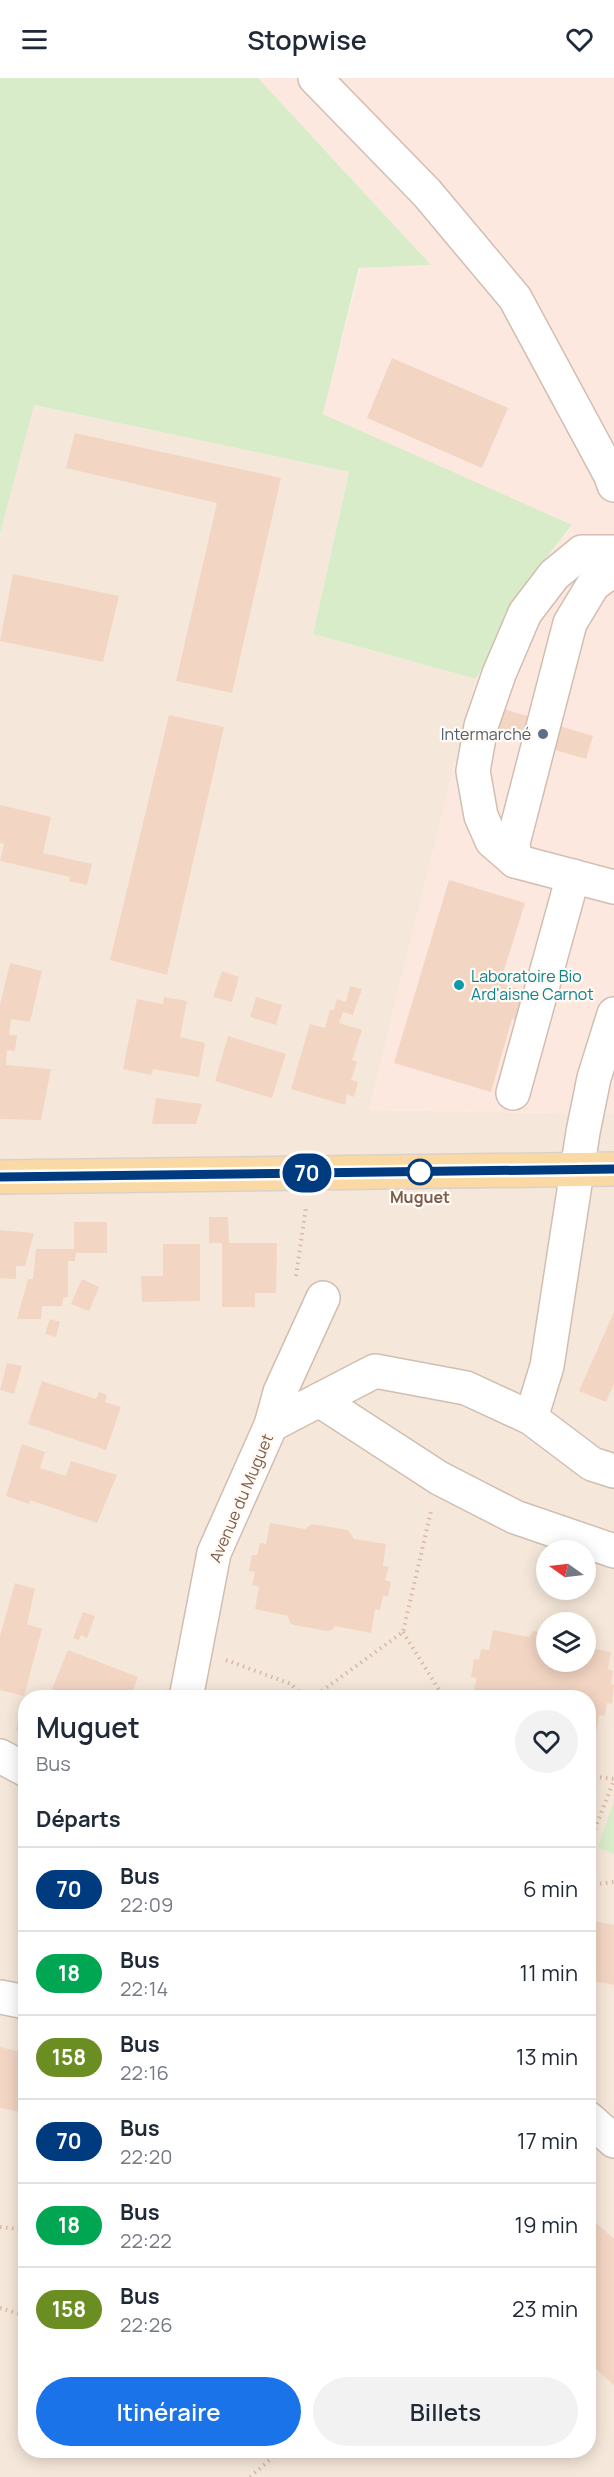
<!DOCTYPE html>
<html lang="fr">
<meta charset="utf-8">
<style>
body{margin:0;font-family:Manrope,sans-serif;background:#f2f2f3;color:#1f2937;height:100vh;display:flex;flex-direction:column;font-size:22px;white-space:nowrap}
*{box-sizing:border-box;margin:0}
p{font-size:20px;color:#747a83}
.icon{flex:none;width:33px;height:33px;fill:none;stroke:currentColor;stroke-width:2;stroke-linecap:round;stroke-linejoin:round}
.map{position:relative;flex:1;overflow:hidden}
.details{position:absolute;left:18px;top:1612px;width:578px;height:768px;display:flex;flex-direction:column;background:#fff;border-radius:24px;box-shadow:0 3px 15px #0003}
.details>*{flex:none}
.badge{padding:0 12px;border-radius:20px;font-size:21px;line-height:39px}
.needle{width:39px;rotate:284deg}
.fabs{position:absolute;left:536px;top:1462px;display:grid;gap:12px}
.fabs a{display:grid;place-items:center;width:60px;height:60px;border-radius:50%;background:#fff;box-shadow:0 3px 15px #0003;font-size:30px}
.map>.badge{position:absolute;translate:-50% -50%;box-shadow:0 0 0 3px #fff}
h2{padding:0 18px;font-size:22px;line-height:54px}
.round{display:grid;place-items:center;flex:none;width:63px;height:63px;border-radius:32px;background:#f2f2f3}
.head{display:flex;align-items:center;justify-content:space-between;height:102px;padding:0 18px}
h1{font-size:28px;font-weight:600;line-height:45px}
.button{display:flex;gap:12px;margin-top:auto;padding:12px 18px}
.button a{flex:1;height:69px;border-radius:36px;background:#1a73e8;color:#fff;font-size:24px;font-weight:600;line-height:69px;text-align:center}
.button a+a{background:#f2f2f3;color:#1f2937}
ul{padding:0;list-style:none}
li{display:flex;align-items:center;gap:18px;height:84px;padding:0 18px;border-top:2px solid #e0e1e3}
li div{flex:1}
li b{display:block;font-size:22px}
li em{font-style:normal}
li .badge{min-width:66px;font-weight:700;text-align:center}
header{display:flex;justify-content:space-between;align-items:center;height:78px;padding:0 18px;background:#fff;font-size:27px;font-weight:600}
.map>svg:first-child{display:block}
.residential{fill:#f5e8da;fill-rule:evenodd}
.commercial{fill:#fde8e0}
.green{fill:#d8ecc9}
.building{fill:#f3d5c3}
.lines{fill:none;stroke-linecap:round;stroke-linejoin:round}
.minor-casing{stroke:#d1beb0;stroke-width:36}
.major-casing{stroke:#dad1cd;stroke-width:36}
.path{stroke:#d9b8a5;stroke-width:4;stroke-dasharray:1.5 4.5;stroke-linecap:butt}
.minor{stroke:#fff;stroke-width:33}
.major{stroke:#fbd9a5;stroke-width:33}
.line-casing{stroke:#fff;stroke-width:14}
.line{stroke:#003b80;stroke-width:9}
.service-dot{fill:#5c6f8a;stroke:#fffaf3;stroke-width:2}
.culture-dot{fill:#0f9aa8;stroke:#fffaf3;stroke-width:2}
.stop-dot{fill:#fff;stroke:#003b80;stroke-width:3}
.labels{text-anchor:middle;stroke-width:4.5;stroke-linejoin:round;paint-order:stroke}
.service-label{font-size:16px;fill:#4e5e75;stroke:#fffaf3;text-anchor:end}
.culture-label{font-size:16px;fill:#0d838f;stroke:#fffaf3;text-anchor:start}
.stop-label{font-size:16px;font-weight:bold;fill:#7a5c4d;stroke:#fffaf3}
.street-label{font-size:16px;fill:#7a5c4d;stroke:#fffaf3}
</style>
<header><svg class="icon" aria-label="menu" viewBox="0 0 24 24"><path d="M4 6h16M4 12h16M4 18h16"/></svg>Stopwise<svg class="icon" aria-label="heart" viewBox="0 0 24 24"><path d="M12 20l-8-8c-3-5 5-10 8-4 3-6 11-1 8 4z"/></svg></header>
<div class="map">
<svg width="614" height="2399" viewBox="0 0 614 2399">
<rect width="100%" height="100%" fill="#fdf6ec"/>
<path class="residential" d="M33 327 349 394 313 556 476 601 369 1032 614 1036V2399H0V456ZM546 1473H585V1512H546ZM546 1545H585V1584H546ZM26 1620H588V2373H26Z"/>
<polygon class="commercial" points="258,0 614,0 614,1036 369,1032 476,601 539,489 572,448 323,336 360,190 431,187"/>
<g class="green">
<polygon points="0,0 258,0 431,187 359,190 323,336 572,447 539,489 476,601 313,556 349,394 34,327 0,456"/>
<polygon points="614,1723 614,1776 598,1769"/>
</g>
<g class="building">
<polygon points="392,280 508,330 482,390 367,340"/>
<polygon points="75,355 281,400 232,615 176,603 217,425 66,390"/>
<polygon points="13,496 119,518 103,584 0,563"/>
<polygon points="501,630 593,658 586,681 493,654"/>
<polygon points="169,637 224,649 167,897 110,882"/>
<polygon points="0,727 51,739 43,775 92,786 87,807 69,803 70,799 0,783 4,766 0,765"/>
<polygon points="449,802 525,825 500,905 524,913 515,942 512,941 491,1014 394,985"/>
<polygon points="10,885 42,893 30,944 11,941 9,957 17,957 15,973 7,972 6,987 51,991 41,1042 0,1041 0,927"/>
<polygon points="222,893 239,899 232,924 213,919"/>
<polygon points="350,908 362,911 353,937 343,934 339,945 362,952 352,982 357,984 351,1002 358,1004 354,1019 347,1016 345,1027 291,1011 310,946 325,950 330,932 334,932 337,921 346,924"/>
<polygon points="164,919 187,923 180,959 205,965 199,999 153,991 151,997 123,991 137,921 163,926"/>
<polygon points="256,919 282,927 276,947 250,939"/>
<polygon points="228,958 286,976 272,1020 215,1003"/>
<polygon points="156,1020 202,1026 196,1046 152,1046"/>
<polygon points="209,1139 228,1139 229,1165 277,1165 276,1215 255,1215 255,1229 222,1229 222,1165 209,1165"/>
<polygon points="74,1144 107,1144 107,1175 76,1175 75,1183 68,1183 68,1219 63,1220 62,1228 42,1228 41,1241 17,1241 28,1201 33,1201 36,1171 74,1171"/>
<polygon points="0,1152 34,1155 25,1188 16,1188 16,1201 0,1200"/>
<polygon points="163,1166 200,1166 200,1223 142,1224 141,1198 163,1198"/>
<polygon points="82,1201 99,1209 89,1233 71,1226"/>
<polygon points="614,1234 614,1306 606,1324 579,1313"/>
<polygon points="50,1241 60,1244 56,1259 45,1256"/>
<polygon points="7,1285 22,1288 14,1316 0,1312"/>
<polygon points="42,1303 96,1321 99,1314 107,1317 105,1324 121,1329 106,1372 28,1346"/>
<polygon points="22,1366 45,1374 40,1390 66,1398 71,1383 117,1397 97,1445 30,1422 29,1426 6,1418"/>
<polygon points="270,1445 305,1451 312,1446 348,1452 354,1461 386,1466 383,1488 389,1489 385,1502 391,1504 388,1518 383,1518 380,1532 375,1531 371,1555 335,1548 332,1552 327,1553 294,1547 290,1545 288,1538 255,1531 259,1509 252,1507 255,1494 249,1493 252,1477 257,1477 260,1465 266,1466"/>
<polygon points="15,1505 35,1511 27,1546 42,1551 24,1618 0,1612 0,1558"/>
<polygon points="83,1534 95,1538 87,1560 81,1557 79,1562 73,1560"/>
<polygon points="493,1552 529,1559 533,1553 546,1555 546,1584 585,1584 585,1569 611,1574 608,1591 613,1593 611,1606 614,1607 612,1626 607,1625 605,1638 599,1637 595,1662 588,1661 588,1620 481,1620 482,1614 474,1612 477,1600 471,1599 474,1581 479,1582 481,1571 489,1572"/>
<polygon points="68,1572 138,1599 130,1620 77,1620 52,1611"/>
<polygon points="23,1626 26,1627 26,1657 16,1652"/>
<polygon points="588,1842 614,1847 614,1907 588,1902"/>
<polygon points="0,1969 26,1975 26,2035 0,2030"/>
<polygon points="593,2142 614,2161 614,2307 588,2284 588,2147"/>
</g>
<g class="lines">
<defs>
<g id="minor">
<polyline points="315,0 427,115 515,220 611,398 614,407"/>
<polyline points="614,474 582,474 554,497 525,535 499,596 481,648 473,693 481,738 492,763 515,783 614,809"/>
<polyline points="515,783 513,765 570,545 593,507 614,491"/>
<polyline points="513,1015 573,798"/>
<polyline points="319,1322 439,1400 515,1439 614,1473"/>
<polyline points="531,1340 547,1288 583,1054 594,1000 614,936"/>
<polyline points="271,1347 280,1314 323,1220"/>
<polyline points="186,1620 214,1475 271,1347 375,1293 466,1310 531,1340 592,1386 614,1393"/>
<polyline points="0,1678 26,1692"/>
<polyline points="0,1919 26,1924"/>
<polyline points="588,2040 614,2063"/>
</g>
<polyline id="major" points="0,1099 614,1091"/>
</defs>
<use href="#minor" class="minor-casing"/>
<use href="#major" class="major-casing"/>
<g class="path">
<polyline points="296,1198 306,1129"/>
<polyline points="403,1554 444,1620"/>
<polyline points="226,1582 291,1606 305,1620"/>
<polyline points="312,1620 403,1554 431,1433"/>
<polyline points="588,1698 614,1701"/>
<polyline points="588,1768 614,1702"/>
<polyline points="588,1807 614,1804"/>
<polyline points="0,2149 26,2152"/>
<polyline points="0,2230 26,2238"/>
<polyline points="250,2399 280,2373"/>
</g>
<use href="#minor" class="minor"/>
<use href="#major" class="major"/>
</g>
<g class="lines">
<defs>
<polyline id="line" points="0,1099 614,1091"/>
</defs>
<use href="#line" class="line-casing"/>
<use href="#line" class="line"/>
</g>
<circle class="service-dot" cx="543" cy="656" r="6"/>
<circle class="culture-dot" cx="459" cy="907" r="6"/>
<circle class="stop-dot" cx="420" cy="1094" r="12"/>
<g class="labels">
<g class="service-label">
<text x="531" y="662">Intermarché</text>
</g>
<g class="culture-label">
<text x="471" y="904">Laboratoire Bio<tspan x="471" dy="18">Ard'aisne Carnot</tspan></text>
</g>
<g class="stop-label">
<text x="420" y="1125">Muguet</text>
</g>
<g class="street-label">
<text transform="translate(241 1420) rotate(-67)" y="6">Avenue du Muguet</text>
</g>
</g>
</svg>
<div class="fabs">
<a><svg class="needle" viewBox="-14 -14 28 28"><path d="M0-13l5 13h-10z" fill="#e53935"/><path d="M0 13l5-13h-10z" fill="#747a83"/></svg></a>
<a><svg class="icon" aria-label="layers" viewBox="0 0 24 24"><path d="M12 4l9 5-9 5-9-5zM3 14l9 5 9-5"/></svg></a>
</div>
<b class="badge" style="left:307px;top:1095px;background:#003b80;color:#fff">70</b>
<section class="details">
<div class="head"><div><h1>Muguet</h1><p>Bus</p></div><a class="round"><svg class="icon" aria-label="heart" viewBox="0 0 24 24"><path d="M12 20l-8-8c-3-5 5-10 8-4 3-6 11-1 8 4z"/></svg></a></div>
<h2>Départs</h2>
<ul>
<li><span class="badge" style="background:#003b80;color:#fff">70</span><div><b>Bus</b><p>22:09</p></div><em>6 min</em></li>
<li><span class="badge" style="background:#00a651;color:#fff">18</span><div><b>Bus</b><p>22:14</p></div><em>11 min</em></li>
<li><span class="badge" style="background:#6b8e23;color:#fff">158</span><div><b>Bus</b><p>22:16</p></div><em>13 min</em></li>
<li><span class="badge" style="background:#003b80;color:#fff">70</span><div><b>Bus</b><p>22:20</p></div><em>17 min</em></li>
<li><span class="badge" style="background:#00a651;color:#fff">18</span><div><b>Bus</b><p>22:22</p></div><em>19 min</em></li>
<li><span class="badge" style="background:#6b8e23;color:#fff">158</span><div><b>Bus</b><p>22:26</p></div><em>23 min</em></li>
</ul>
<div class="button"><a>Itinéraire</a><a>Billets</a></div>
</section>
</div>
